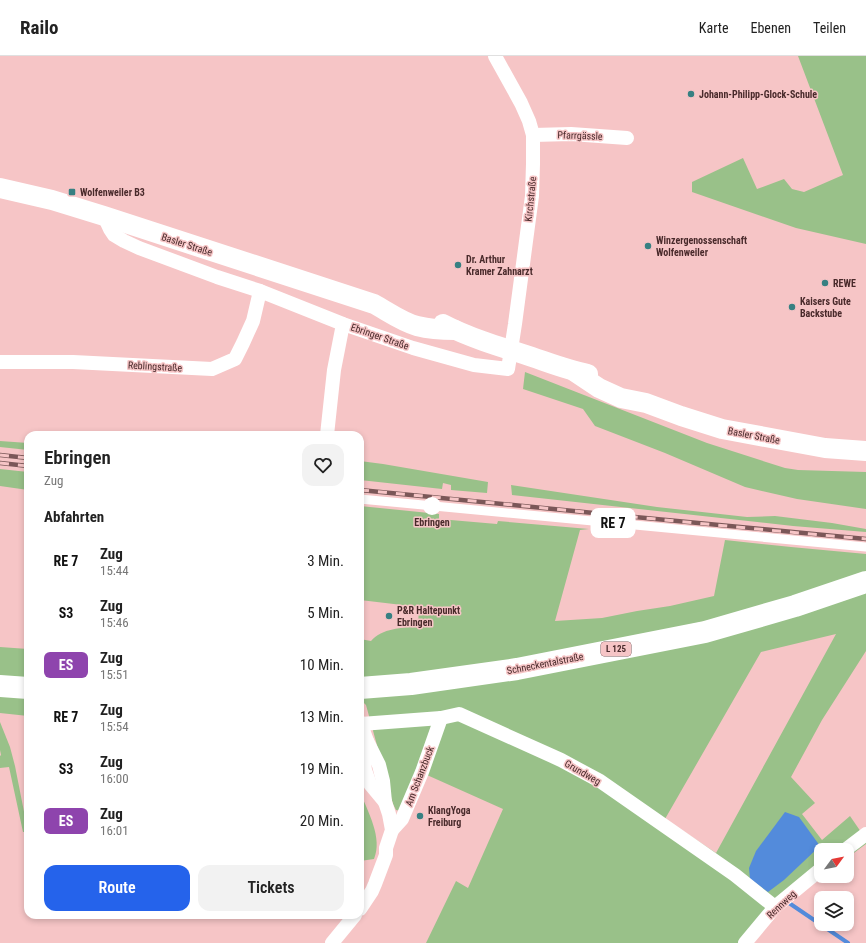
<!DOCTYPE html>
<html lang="de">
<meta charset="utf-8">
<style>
body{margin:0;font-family:"Roboto Condensed",sans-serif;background:#f2f2f2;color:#222;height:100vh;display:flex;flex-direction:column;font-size:15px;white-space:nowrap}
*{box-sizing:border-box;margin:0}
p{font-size:13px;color:#767676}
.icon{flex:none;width:22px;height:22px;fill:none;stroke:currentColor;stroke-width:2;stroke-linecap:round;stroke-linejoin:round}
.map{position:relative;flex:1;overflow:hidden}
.panel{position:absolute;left:24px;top:375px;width:340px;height:488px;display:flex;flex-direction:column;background:#fff;border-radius:12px;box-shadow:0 2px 6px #0003}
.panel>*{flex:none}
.badge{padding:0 8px;border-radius:6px;font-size:14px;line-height:26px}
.needle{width:26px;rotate:58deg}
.tools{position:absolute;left:814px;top:787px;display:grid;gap:8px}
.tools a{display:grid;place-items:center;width:40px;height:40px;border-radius:8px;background:#fff;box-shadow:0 2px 6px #0003;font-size:20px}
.map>.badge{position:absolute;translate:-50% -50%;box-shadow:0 0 0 2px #fff}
h2{padding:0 20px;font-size:15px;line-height:36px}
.round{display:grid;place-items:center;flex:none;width:42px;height:42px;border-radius:12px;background:#f2f2f2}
.headline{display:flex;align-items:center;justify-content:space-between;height:68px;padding:0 20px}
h1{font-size:19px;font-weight:600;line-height:30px}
.primary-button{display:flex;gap:8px;margin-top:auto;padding:8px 20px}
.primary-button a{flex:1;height:46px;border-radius:12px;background:#2563eb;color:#fff;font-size:16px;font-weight:600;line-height:46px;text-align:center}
.primary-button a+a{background:#f2f2f2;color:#222}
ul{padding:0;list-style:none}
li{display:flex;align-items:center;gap:12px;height:52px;padding:0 20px}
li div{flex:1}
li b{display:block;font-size:15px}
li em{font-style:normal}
li .badge{min-width:44px;font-weight:700;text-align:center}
header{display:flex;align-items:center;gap:24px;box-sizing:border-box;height:56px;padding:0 20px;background:#fff;border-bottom:1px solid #e0e0e0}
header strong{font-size:19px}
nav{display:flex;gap:22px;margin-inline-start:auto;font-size:14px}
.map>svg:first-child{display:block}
.green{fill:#99c189;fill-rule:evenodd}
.water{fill:#538bdb}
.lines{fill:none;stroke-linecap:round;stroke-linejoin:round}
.stream{stroke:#538bdb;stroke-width:4}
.minor{stroke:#fff;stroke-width:14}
.secondary{stroke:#fff;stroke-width:20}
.primary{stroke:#fff;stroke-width:22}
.rail-casing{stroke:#7b5758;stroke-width:4.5}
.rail{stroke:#f6c5c6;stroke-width:3;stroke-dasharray:9;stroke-linecap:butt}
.line-casing{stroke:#fff;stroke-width:9}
.line{stroke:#fff;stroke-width:6}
.poi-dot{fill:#378082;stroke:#f6c5c6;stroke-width:1.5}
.stop-dot{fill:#fff;stroke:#fff;stroke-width:2}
.labels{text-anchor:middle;stroke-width:3;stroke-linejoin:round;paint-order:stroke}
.shield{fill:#f6c5c6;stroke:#7d585a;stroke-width:1}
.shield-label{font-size:9px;font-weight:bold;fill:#492a2b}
.poi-label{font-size:10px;font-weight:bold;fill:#492a2b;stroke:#f6c5c6;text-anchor:start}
.street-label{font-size:10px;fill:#492a2b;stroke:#f6c5c6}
.stop-label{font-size:10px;font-weight:bold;fill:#492a2b;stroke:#f6c5c6}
</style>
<header>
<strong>Railo</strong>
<nav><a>Karte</a><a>Ebenen</a><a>Teilen</a></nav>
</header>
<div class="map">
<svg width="866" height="887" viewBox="0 0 866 887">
<rect width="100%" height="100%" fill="#f6c5c6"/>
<g class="green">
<polygon points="798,0 866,0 866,188 796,172 692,136 692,126 743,102 757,133 784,123 792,133 804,136 843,119"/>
<polygon points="525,316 707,387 785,412 798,414 866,416 866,453 797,443 745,431 665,397 595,370 583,353 523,333"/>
<polygon points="0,385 28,387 28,394 0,391"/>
<polygon points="360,405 383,408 488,426 487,437 451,434 451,429 443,427 442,433 360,424"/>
<polygon points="0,413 28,416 28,434 0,430"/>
<polygon points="511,429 657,451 747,461 775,460 832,467 866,473 866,476 793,470 512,439"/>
<path d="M360 450 439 458V463L497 468 498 465 589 473 580 474 555 565 602 562 637 555 670 550 714 540 725 484 791 491 866 498V518L748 556 529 603 360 624V583L371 585C382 572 402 572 418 570L419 551 360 544Z"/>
<path d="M866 535V595L822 664 791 721 815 747 802 758 822 784 850 760 861 776 866 773V788L847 802V794H821V820L780 855 751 887H426L456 825 468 832 503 753 418 715 401 755 396 754 393 748 366 649 363 646 361 640ZM836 578 716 797 665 763 761 596Z"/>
<polygon points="0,591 28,593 28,625 0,623"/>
<polygon points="0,636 28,639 28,660 0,657"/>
<polygon points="0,666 10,691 15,710 28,776 23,776 9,711 0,712 0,700 1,699 0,694"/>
<path d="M360 736C368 756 383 782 374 803L360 805Z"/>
</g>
<polygon class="water" points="785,756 799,761 820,790 784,824 768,836 750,823 749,812 756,795"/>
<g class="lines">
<polyline class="stream" points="789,847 848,887"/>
<g class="minor">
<polyline points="533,79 571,78 627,82"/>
<polyline points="104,160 110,173 114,179 124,185 139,192 217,221 260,235 343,268 413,292 474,309 508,313 515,268 532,140 533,108 533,79 529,65 521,47 495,0"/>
<polyline points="0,306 73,306 212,313 235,303 243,287 253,265 260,235"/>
<polyline points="327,379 334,314 343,268"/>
<polyline points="360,666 367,685 379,709 383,725 385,746 389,758 392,774 386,792 386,799 375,828 372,835 360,853"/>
<polyline points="361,668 441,662 459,658 561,704 600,725 735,819 775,851"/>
<polyline points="367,685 363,700 365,714 370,728 385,746"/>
<polyline points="392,774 402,763 422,716 441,662"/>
<polyline points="845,794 866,778"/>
<polyline points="332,887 355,859"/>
<polyline points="745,887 775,851 821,813"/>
</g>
<g class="secondary">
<path d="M0 132 52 144 104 160 374 248C387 255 402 266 417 270 429 273 442 274 455 274"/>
<path d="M443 268C468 281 497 290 523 298 545 305 566 314 588 318"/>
<polyline points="575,316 599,332 621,342 646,347 681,360 722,373 825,392 866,395"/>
</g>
<g class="primary">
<polyline points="0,630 28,632"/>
<polyline points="360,632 411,628 517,613 705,576 795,550 866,526"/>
</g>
<defs>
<g id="rail">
<polyline points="0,399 28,402"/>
<polyline points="0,407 28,410"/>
<path d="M360 434C529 450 697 468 866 483"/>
<polyline points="360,443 866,491"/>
</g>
</defs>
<use href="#rail" class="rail-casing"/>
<use href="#rail" class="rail"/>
</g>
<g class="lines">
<defs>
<polyline id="line" points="360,443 866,491"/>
</defs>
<use href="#line" class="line-casing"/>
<use href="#line" class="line"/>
</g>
<g class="poi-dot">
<circle cx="691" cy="38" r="4"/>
<rect x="68" y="132" width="8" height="8" rx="2"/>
<circle cx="648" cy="190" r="4"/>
<circle cx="458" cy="209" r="4"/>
<circle cx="825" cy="227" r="4"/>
<circle cx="792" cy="251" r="4"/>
<circle cx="389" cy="560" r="4"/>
<circle cx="420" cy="760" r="4"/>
</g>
<circle class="stop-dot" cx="432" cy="450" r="8"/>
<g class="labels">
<rect class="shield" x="601" y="586" width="30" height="14" rx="3"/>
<g class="shield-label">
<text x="616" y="596">L 125</text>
</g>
<g class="poi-label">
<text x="699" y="42">Johann-Philipp-Glock-Schule</text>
<text x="80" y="140">Wolfenweiler B3</text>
<text x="656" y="188">Winzergenossenschaft<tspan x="656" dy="12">Wolfenweiler</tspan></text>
<text x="466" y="207">Dr. Arthur<tspan x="466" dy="12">Kramer Zahnarzt</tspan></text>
<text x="833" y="231">REWE</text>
<text x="800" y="249">Kaisers Gute<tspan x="800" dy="12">Backstube</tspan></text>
<text x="397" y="558">P&amp;R Haltepunkt<tspan x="397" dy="12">Ebringen</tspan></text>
<text x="428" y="758">KlangYoga<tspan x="428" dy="12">Freiburg</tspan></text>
</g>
<g class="street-label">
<text transform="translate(580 79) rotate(2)" y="4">Pfarrgässle</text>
<text transform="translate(530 143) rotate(-84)" y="4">Kirchstraße</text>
<text transform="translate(187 188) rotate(18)" y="4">Basler Straße</text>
<text transform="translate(380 280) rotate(19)" y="4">Ebringer Straße</text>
<text transform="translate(155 310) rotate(3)" y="4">Reblingstraße</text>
<text transform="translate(754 379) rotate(11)" y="4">Basler Straße</text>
<text transform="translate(545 607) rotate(-11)" y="4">Schneckentalstraße</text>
<text transform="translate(583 716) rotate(30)" y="4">Grundweg</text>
<text transform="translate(419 720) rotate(-69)" y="4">Am Schanzbuck</text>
<text transform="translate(781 848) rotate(-43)" y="4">Rennweg</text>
</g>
<g class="stop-label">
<text x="432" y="470">Ebringen</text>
</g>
</g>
</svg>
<div class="tools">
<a><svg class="needle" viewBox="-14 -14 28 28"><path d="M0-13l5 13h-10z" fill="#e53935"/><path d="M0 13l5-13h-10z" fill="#767676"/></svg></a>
<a><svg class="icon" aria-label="layers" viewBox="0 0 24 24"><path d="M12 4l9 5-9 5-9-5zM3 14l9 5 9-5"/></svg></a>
</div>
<b class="badge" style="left:613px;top:467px;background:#fff;color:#111">RE 7</b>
<section class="panel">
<div class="headline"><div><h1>Ebringen</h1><p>Zug</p></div><a class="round"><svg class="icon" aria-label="heart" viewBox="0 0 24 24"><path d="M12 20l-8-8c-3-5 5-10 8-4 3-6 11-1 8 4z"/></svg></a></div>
<h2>Abfahrten</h2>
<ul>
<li><span class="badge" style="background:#fff;color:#111">RE 7</span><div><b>Zug</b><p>15:44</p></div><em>3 Min.</em></li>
<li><span class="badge" style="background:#fff;color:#111">S3</span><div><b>Zug</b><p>15:46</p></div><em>5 Min.</em></li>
<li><span class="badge" style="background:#8e44ad;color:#fff">ES</span><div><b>Zug</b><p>15:51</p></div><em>10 Min.</em></li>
<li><span class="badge" style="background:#fff;color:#111">RE 7</span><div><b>Zug</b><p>15:54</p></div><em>13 Min.</em></li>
<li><span class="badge" style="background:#fff;color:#111">S3</span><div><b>Zug</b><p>16:00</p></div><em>19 Min.</em></li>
<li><span class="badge" style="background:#8e44ad;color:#fff">ES</span><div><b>Zug</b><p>16:01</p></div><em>20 Min.</em></li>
</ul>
<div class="primary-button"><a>Route</a><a>Tickets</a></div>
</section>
</div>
